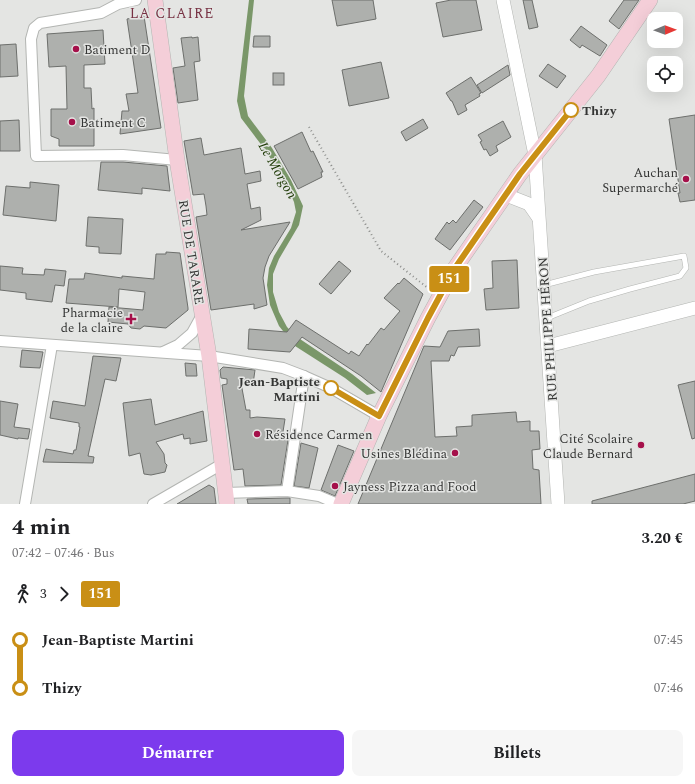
<!DOCTYPE html>
<html lang="fr">
<meta charset="utf-8">
<style>
body{margin:0;font-family:Spectral,serif;background:#f6f6f6;color:#202124;height:100vh;display:flex;flex-direction:column;font-size:15px;white-space:nowrap}
*{box-sizing:border-box;margin:0}
p{font-size:13px;color:#757577}
.icon{flex:none;width:22px;height:22px;fill:none;stroke:currentColor;stroke-width:2;stroke-linecap:round;stroke-linejoin:round}
.map{position:relative;height:504px;overflow:hidden}
.panel{display:flex;flex-direction:column;background:#fff;flex:1}
.panel>*{flex:none}
.badge{padding:0 8px;border-radius:3px;font-size:14px;line-height:26px}
.needle{width:26px;rotate:89deg}
.buttons{position:absolute;left:647px;top:12px;display:grid;gap:8px}
.buttons a{display:grid;place-items:center;width:36px;height:36px;border-radius:8px;background:#fff;box-shadow:0 4px 16px #0002;font-size:20px}
.map>.badge{position:absolute;translate:-50% -50%;box-shadow:0 0 0 2px #fff}
.legs{display:flex;align-items:center;gap:6px;height:44px;padding:0 12px;font-size:13px}
.legs p{margin-inline-start:auto}
.summary{display:flex;align-items:center;justify-content:space-between;height:68px;padding:0 12px}
h1{font-size:22px;font-weight:700;line-height:30px}
.button{display:flex;gap:8px;margin-top:auto;padding:8px 12px}
.button a{flex:1;height:46px;border-radius:8px;background:#7c3aed;color:#fff;font-size:16px;font-weight:700;line-height:46px;text-align:center}
.button a+a{background:#f6f6f6;color:#202124}
ul{padding:0 12px;list-style:none}
li{display:flex;align-items:center;gap:14px;height:48px;font-size:15px}
li i{display:grid;place-items:center;width:6px;height:100%;margin:0 5px;background:currentColor}
li i::after{content:'';width:10px;height:10px;margin:-5px;border:3px solid;border-radius:50%;background:#fff}
li p{margin-inline-start:auto}
li:first-child i{background:linear-gradient(#0000 50%,currentColor 0)}
li:last-child i{background:linear-gradient(currentColor 50%,#0000 0)}
.map>svg:first-child{display:block}
.water{fill:#7a9769}
.building{fill:#aeb0ad;stroke:#6d6f6c}
.lines{fill:none;stroke-linecap:round;stroke-linejoin:round}
.service-casing{stroke:#b3b5b2;stroke-width:6}
.minor-casing{stroke:#b3b5b2;stroke-width:12}
.tertiary-casing{stroke:#b3b5b2;stroke-width:14}
.secondary-casing{stroke:#b3b5b2;stroke-width:16}
.path{stroke:#8b8c8a;stroke-width:2;stroke-dasharray:1 3;stroke-linecap:butt}
.service{stroke:#fff;stroke-width:5}
.minor{stroke:#fff;stroke-width:10}
.tertiary{stroke:#fff;stroke-width:13}
.secondary{stroke:#f4ced8;stroke-width:15}
.line-1-casing{stroke:#fff;stroke-width:9}
.line-1{stroke:#c98f15;stroke-width:6}
.poi-dot{fill:#a5104a;stroke:#e4e5e3;stroke-width:1.5}
.stop-1-dot{fill:#fff;stroke:#c98f15;stroke-width:2}
.labels{text-anchor:middle;stroke-width:3;stroke-linejoin:round;paint-order:stroke}
.poi-label{font-size:13px;fill:#343534;stroke:#e4e5e3;text-anchor:start}
.stop-label{font-size:13px;font-weight:bold;fill:#343534;stroke:#e4e5e3;text-anchor:start}
.street-label{font-size:13px;fill:#343534;stroke:#e4e5e3}
.neighbourhood-label{font-size:14px;letter-spacing:1px;fill:#773143;stroke:#e4e5e3}
.water-label{font-size:14px;font-style:italic;fill:#1e3a06;stroke:#e4e5e3}
</style>
<div class="map">
<svg width="695" height="504" viewBox="0 0 695 504">
<rect width="100%" height="100%" fill="#e4e5e3"/>
<polygon class="water" points="249,0 254,0 244,96 248,116 272,148 291,180 303,206 299,225 279,259 273,274 273,292 279,312 287,327 297,337 352,374 376,393 367,395 345,378 295,346 279,326 270,305 267,285 269,268 274,256 291,228 296,212 294,202 284,179 263,147 241,118 237,101"/>
<g class="building">
<polygon points="332,0 373,0 376,19 337,26"/>
<polygon points="451,0 476,0 482,30 443,37 436,3"/>
<polygon points="523,0 532,0 538,27 529,29"/>
<polygon points="624,0 639,0 619,29 609,21"/>
<polygon points="144,16 161,128 120,134 122,111 129,111 126,94 138,93 127,19"/>
<polygon points="581,26 607,45 600,56 582,45 580,48 570,40"/>
<polygon points="103,30 105,64 84,65 84,88 91,88 92,109 94,108 94,146 59,146 59,139 51,136 51,109 67,109 66,66 49,67 47,34"/>
<polygon points="254,36 270,36 270,47 253,47"/>
<polygon points="192,37 192,38 198,37 200,61 194,62 198,100 178,103 173,68 185,66 181,38"/>
<polygon points="16,44 18,76 0,77 0,45"/>
<polygon points="381,62 389,98 349,106 342,70"/>
<polygon points="548,64 566,76 557,88 539,76"/>
<polygon points="508,65 510,75 482,93 477,85"/>
<rect x="273" y="73" width="11" height="12"/>
<polygon points="471,77 481,93 479,94 480,96 465,105 467,110 458,115 452,101 451,101 446,93"/>
<polygon points="695,115 695,200 680,202 678,193 680,193 669,119"/>
<polygon points="423,119 428,128 406,141 401,132"/>
<polygon points="19,120 20,151 0,151 0,121"/>
<polygon points="503,121 511,137 496,146 498,151 490,156 486,149 484,150 480,142 482,141 478,135"/>
<polygon points="302,132 311,152 313,151 323,172 321,172 322,177 298,189 274,146"/>
<polygon points="201,138 204,155 241,148 245,174 260,171 261,181 247,184 251,209 260,207 261,220 241,230 290,222 269,256 265,267 263,278 267,305 254,309 254,304 211,310 196,217 207,215 206,206 204,194 193,195 184,141"/>
<polygon points="101,162 123,162 167,166 170,191 142,188 142,194 98,190"/>
<polygon points="30,182 59,185 56,221 3,215 6,186 30,188"/>
<polygon points="474,200 483,207 450,250 435,239 447,222 449,224 453,220 456,223"/>
<polygon points="88,217 123,219 121,254 99,253 99,247 86,246"/>
<polygon points="166,252 180,253 188,308 188,310 166,328 144,326 140,329 131,328 128,324 108,322 109,307 143,310 145,292 119,289 118,307 66,303 69,279 84,279 85,273 122,278 122,276 154,279 156,254 166,254"/>
<polygon points="517,260 519,308 486,310 484,289 493,288 492,261"/>
<polygon points="339,261 351,271 331,294 319,284"/>
<polygon points="0,266 23,268 22,274 44,275 45,269 66,271 64,286 55,285 52,302 26,299 26,293 0,290"/>
<polygon points="404,278 423,294 381,392 361,376 302,337 290,352 248,349 249,329 287,332 296,320 349,354 351,351 359,356 367,344 368,345 381,328 384,330 400,311 384,298 398,283 399,284"/>
<polygon points="479,329 480,346 458,347 454,356 451,355 449,361 431,361 435,437 457,436 456,427 472,426 472,415 516,412 517,422 530,421 530,431 539,431 540,449 532,450 533,469 539,470 541,504 358,504 424,346 440,347 448,331"/>
<polygon points="22,350 43,352 40,368 20,367"/>
<polygon points="93,356 121,358 116,381 105,379 88,456 94,457 93,463 43,462 46,449 73,454 74,450 76,450 80,427 79,427 79,423 50,418 53,401 85,406"/>
<polygon points="185,363 196,364 197,376 186,376"/>
<polygon points="223,367 255,370 253,384 241,383 246,410 250,410 250,418 257,417 285,419 282,438 288,440 281,485 245,486 243,469 234,470 222,385 227,384 227,379 221,378 220,370"/>
<polygon points="695,381 695,438 692,439 678,385"/>
<polygon points="151,399 155,425 203,411 207,441 190,444 190,438 184,439 183,434 156,442 164,454 165,463 167,465 165,472 151,475 144,474 140,453 129,456 123,403"/>
<polygon points="0,401 18,404 14,427 30,429 28,439 18,438 18,439 0,435"/>
<polygon points="301,443 318,448 309,488 294,486"/>
<polygon points="338,445 354,451 335,496 321,490"/>
<polygon points="695,474 695,501 683,504 592,504 592,501"/>
<polygon points="209,485 214,488 216,504 177,504"/>
<polygon points="287,498 290,498 290,504 248,504 247,499"/>
</g>
<g class="lines">
<defs>
<polyline id="service" points="544,285 594,272 684,256 686,268 680,276 630,289 589,301 547,318"/>
<g id="minor">
<polyline points="136,0 118,4 101,13 40,23 34,28 31,39 36,156 123,155 177,160"/>
<polyline points="0,341 209,356 283,368 304,376 331,388 379,416"/>
<polyline points="163,352 178,345 192,333 202,315"/>
<polyline points="287,491 304,376"/>
<polyline points="225,493 287,491 319,496 338,504"/>
<polyline points="25,504 52,345"/>
<polyline points="153,504 222,464"/>
</g>
<g id="tertiary">
<polyline points="503,0 535,155 558,504"/>
<polyline points="506,195 529,204 538,217"/>
<polyline points="548,346 695,308"/>
</g>
<g id="secondary">
<polyline points="155,0 177,160 209,356 227,504"/>
<polyline points="341,504 379,416 428,318 455,268 520,174 598,76 650,0"/>
</g>
</defs>
<use href="#service" class="service-casing"/>
<use href="#minor" class="minor-casing"/>
<use href="#tertiary" class="tertiary-casing"/>
<use href="#secondary" class="secondary-casing"/>
<polyline class="path" points="309,127 381,251 429,289"/>
<use href="#service" class="service"/>
<use href="#minor" class="minor"/>
<use href="#tertiary" class="tertiary"/>
<use href="#secondary" class="secondary"/>
</g>
<g class="lines">
<defs>
<polyline id="line-1" points="331,388 379,416 428,318 455,268 520,174 571,110"/>
</defs>
<use href="#line-1" class="line-1-casing"/>
<use href="#line-1" class="line-1"/>
</g>
<g class="poi-dot">
<circle cx="76" cy="49" r="4"/>
<circle cx="72" cy="122" r="4"/>
<circle cx="686" cy="179" r="4"/>
<path d="M129 313h4v4h4v4h-4v4h-4v-4h-4v-4h4z"/>
<circle cx="257" cy="434" r="4"/>
<circle cx="641" cy="445" r="4"/>
<circle cx="455" cy="453" r="4"/>
<circle cx="335" cy="486" r="4"/>
</g>
<g class="stop-1-dot">
<circle cx="571" cy="110" r="7"/>
<circle cx="331" cy="388" r="7"/>
</g>
<g class="labels">
<g class="poi-label">
<text x="84" y="54">Batiment D</text>
<text x="80" y="127">Batiment C</text>
<text x="678" y="177" text-anchor="end">Auchan<tspan x="678" dy="15">Supermarché</tspan></text>
<text x="123" y="317" text-anchor="end">Pharmacie<tspan x="123" dy="15">de la claire</tspan></text>
<text x="265" y="439">Résidence Carmen</text>
<text x="633" y="443" text-anchor="end">Cité Scolaire<tspan x="633" dy="15">Claude Bernard</tspan></text>
<text x="447" y="458" text-anchor="end">Usines Blédina</text>
<text x="343" y="491">Jayness Pizza and Food</text>
</g>
<g class="stop-label">
<text x="582" y="115">Thizy</text>
<text x="320" y="386" text-anchor="end">Jean-Baptiste<tspan x="320" dy="15">Martini</tspan></text>
</g>
<g class="street-label">
<text transform="translate(192 252) rotate(81)" y="5">RUE DE TARARE</text>
<text transform="translate(547 329) rotate(-94)" y="5">RUE PHILIPPE HÉRON</text>
</g>
<g class="neighbourhood-label">
<text x="172" y="18">LA CLAIRE</text>
</g>
<g class="water-label">
<text transform="translate(278 170) rotate(60)" y="5">Le Morgon</text>
</g>
</g>
</svg>
<div class="buttons">
<a><svg class="needle" viewBox="-14 -14 28 28"><path d="M0-13l5 13h-10z" fill="#e53935"/><path d="M0 13l5-13h-10z" fill="#757577"/></svg></a>
<a><svg class="icon" aria-label="locate" viewBox="0 0 24 24"><circle cx="12" cy="12" r="6"/><path d="M12 2v4M12 18v4M2 12h4M18 12h4"/></svg></a>
</div>
<b class="badge" style="left:449px;top:279px;background:#c98f15;color:#fff">151</b>
</div>
<section class="panel">
<div class="summary"><div><h1>4 min</h1><p>07:42 – 07:46 · Bus</p></div><b>3.20 €</b></div>
<div class="legs"><svg class="icon" aria-label="walk" viewBox="0 0 24 24"><circle cx="13" cy="4" r="2"/><path d="M13 8l-2 6 4 7M11 14l-3 7M7 12l3-4h3l4 4"/></svg>3<svg class="icon" aria-label="forward" viewBox="0 0 24 24"><path d="M9 5l7 7-7 7"/></svg><b class="badge" style="background:#c98f15;color:#fff">151</b></div>
<ul>
<li><i style="color:#c98f15"></i><b>Jean-Baptiste Martini</b><p>07:45</p></li>
<li><i style="color:#c98f15"></i><b>Thizy</b><p>07:46</p></li>
</ul>
<div class="button"><a>Démarrer</a><a>Billets</a></div>
</section>
